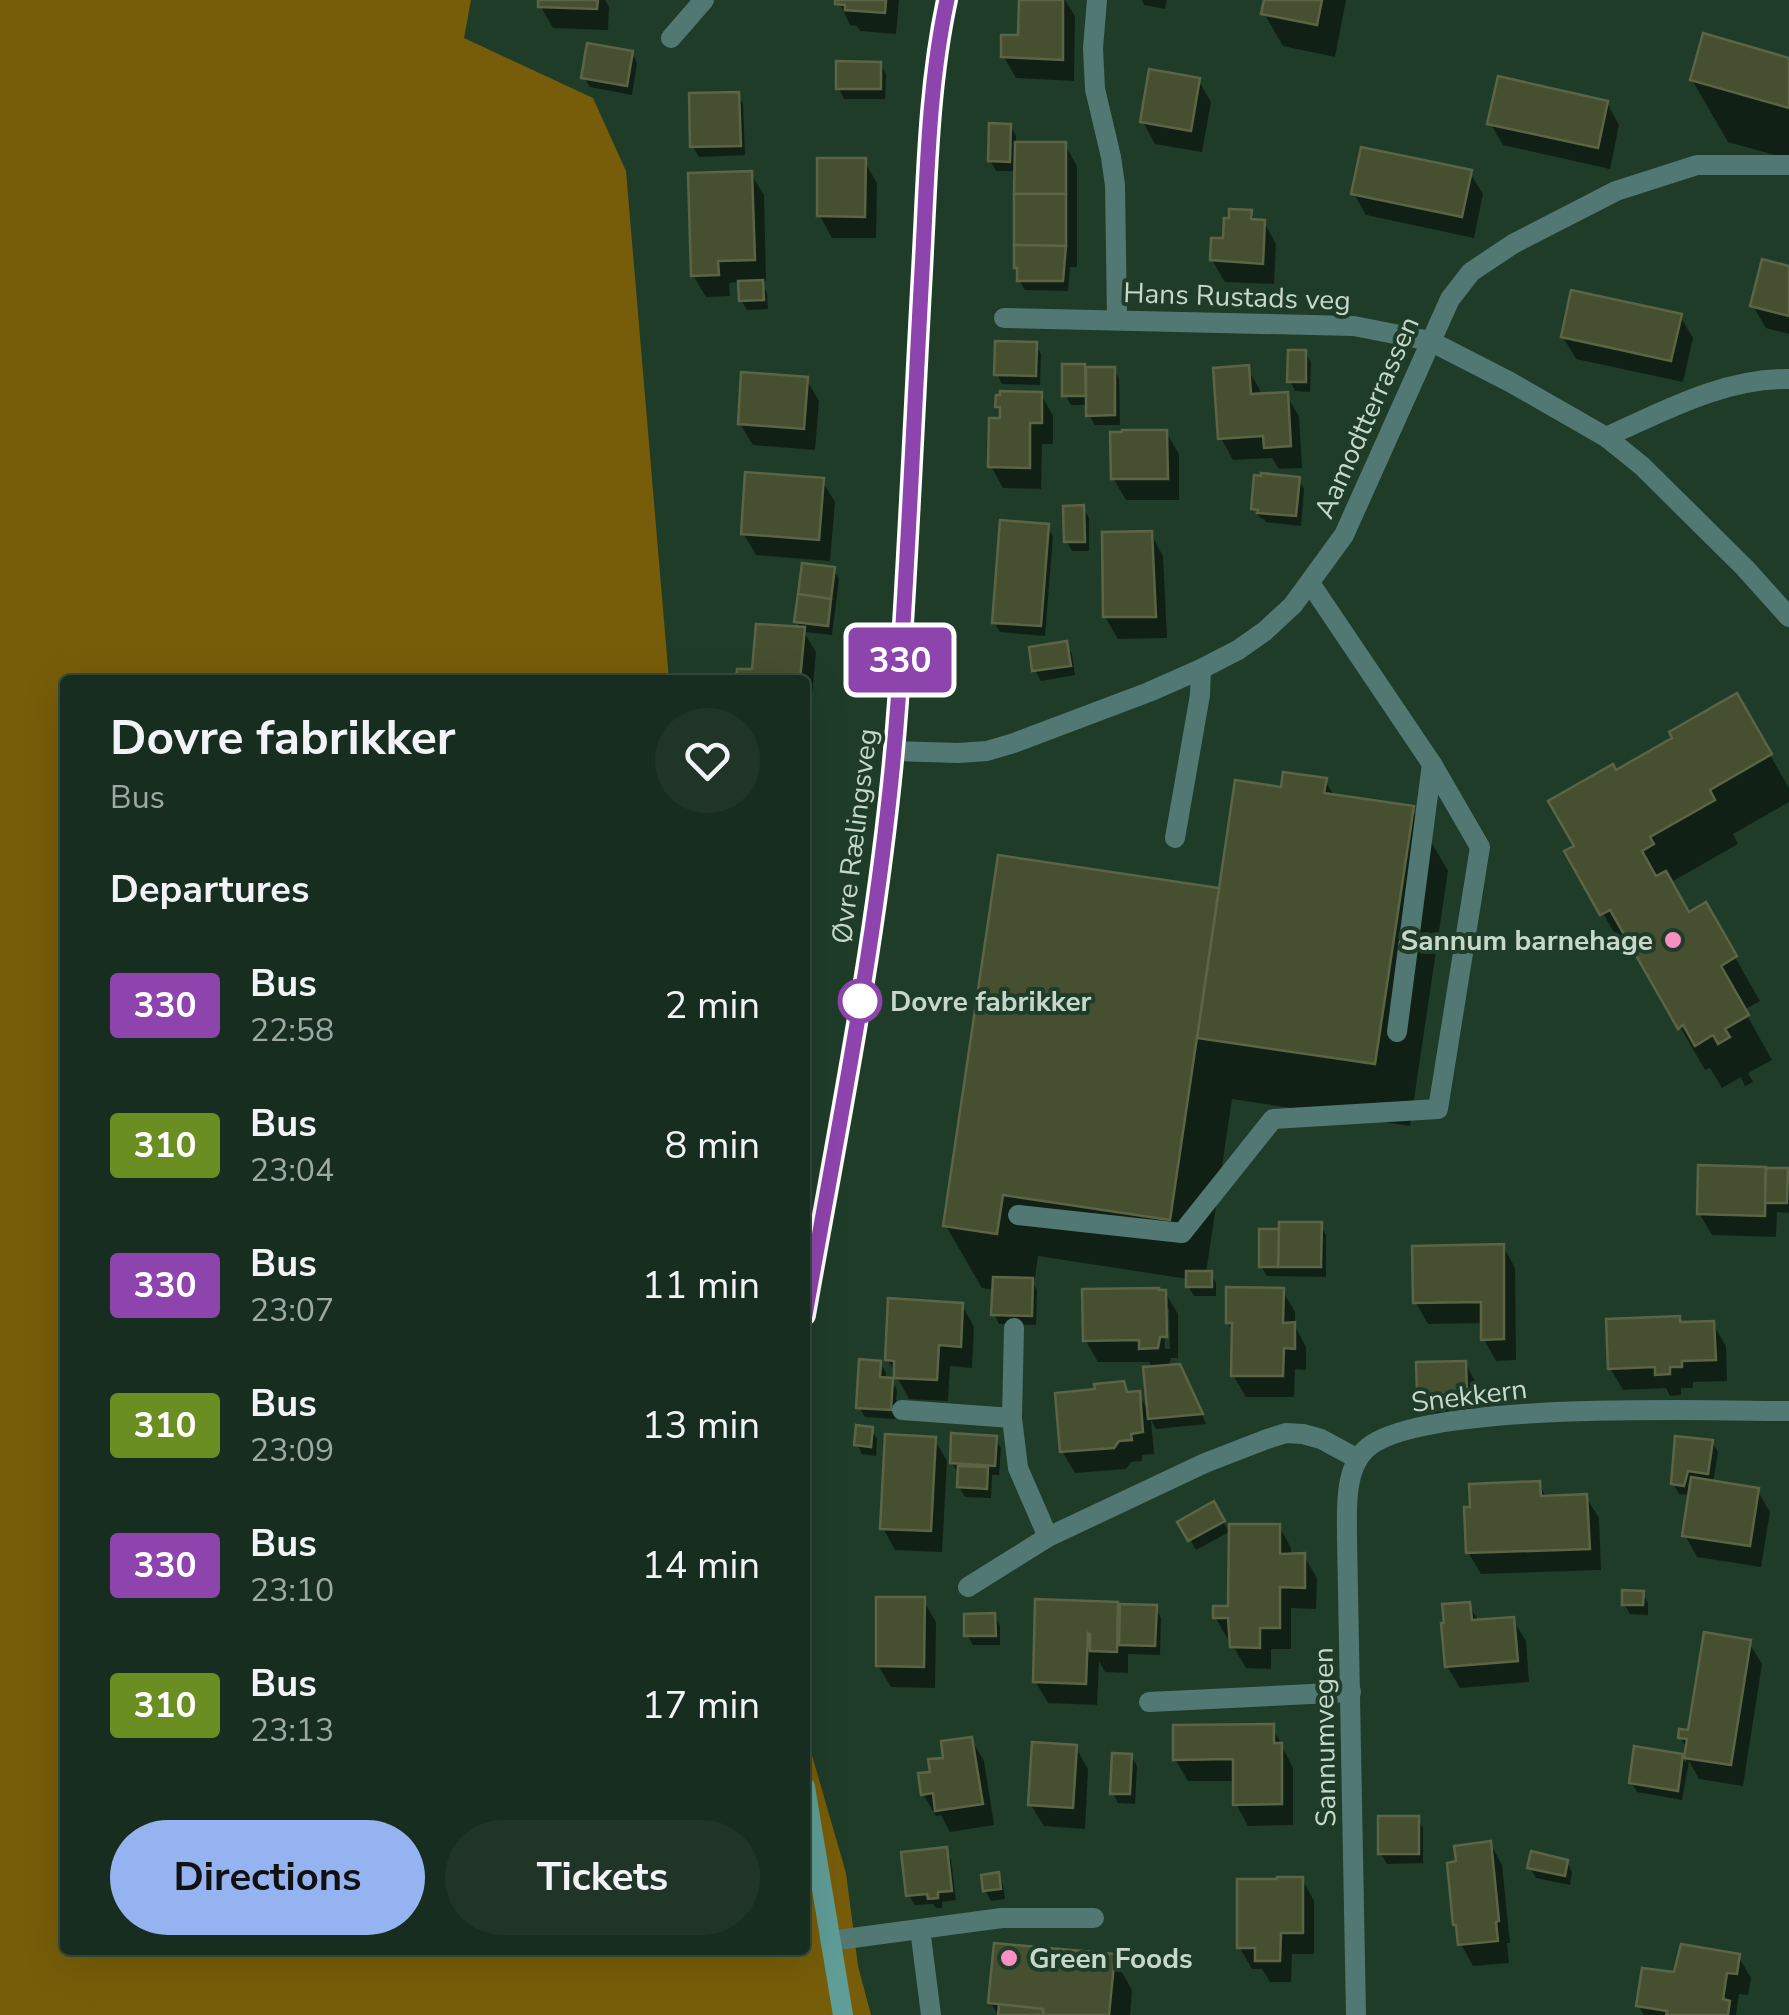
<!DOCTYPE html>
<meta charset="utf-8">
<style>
body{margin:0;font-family:"Nunito Sans",sans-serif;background:#203528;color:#f1f3f6;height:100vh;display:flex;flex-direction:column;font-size:38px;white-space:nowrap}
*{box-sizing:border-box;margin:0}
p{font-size:32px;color:#9ea8a4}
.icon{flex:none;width:55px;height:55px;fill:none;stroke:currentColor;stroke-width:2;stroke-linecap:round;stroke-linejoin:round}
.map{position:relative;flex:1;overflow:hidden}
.side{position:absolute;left:60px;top:675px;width:750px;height:1280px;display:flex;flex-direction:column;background:#172d1f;border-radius:10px;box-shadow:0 10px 40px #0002,0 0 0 2px #36493d}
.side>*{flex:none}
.badge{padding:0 20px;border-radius:8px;font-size:35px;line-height:65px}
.map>.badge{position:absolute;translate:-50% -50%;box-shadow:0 0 0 5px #fff}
h2{padding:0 50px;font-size:38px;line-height:90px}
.round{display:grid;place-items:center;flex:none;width:105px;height:105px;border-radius:52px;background:#203528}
.headline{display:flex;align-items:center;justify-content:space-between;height:170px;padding:0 50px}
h1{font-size:48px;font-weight:700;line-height:75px}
.cta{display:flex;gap:20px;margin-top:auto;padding:20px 50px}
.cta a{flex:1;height:115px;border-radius:60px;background:#95b2f1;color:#111;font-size:40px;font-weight:700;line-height:115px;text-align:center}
.cta a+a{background:#203528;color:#f1f3f6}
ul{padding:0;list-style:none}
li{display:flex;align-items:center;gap:30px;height:140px;padding:0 50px}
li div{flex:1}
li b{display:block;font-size:38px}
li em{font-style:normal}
li .badge{min-width:110px;font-weight:700;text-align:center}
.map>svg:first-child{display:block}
.forest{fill:#775d09}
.shadow{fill:#0007;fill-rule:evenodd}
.building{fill:#464f30;stroke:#5b6444;stroke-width:2.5}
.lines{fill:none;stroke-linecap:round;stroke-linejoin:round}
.lane{stroke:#527873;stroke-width:20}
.street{stroke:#527873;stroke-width:20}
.secondary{stroke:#5f9d96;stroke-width:20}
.line-casing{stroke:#fff;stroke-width:22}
.line{stroke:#8e44ad;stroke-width:15}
.poi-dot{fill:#fc8fc2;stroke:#1f3c29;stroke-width:4}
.stop-dot{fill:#fff;stroke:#8e44ad;stroke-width:5}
.labels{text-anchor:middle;stroke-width:8;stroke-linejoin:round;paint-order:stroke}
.street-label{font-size:28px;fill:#c7d8cb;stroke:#1f3c29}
.poi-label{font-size:28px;font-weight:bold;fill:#c7d8cb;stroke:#1f3c29;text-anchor:end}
.stop-label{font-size:28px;font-weight:bold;fill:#c7d8cb;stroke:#1f3c29;text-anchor:start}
</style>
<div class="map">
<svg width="1789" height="2015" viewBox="0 0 1789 2015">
<rect width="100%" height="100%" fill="#1f3c29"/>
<polygon class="forest" points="0,0 471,0 464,38 593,98 626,171 669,680 65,680 65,1950 805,1950 805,1731 846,1873 858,1966 871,2015 0,2015"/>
<g class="shadow">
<polygon points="541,0 605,0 609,7 608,30 553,28 541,7"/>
<polygon points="838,0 899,0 896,34 860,31 857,26 850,25"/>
<polygon points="1021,0 1065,0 1075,16 1074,81 1016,78 1004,57 1020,38"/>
<polygon points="1142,0 1167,0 1165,9 1144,5"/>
<polygon points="1266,0 1346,0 1335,57 1283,46 1264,13"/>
<polygon points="632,53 637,63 632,95 590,87 584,77"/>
<polygon points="1789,61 1789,159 1728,142 1692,80"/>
<polygon points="880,64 886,74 885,99 844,99 839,88"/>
<polygon points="1198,80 1211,102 1202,152 1155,144 1143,122"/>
<polygon points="737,94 743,104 745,155 699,157 693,147"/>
<polygon points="1607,103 1619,125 1610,169 1503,145 1490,123"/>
<polygon points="1010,126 1016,136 1016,144 1065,145 1077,166 1077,267 1070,267 1068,291 1025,290 1019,280 1016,267 1017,171 996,171 990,160"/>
<polygon points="864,161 877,183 876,238 832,238 820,216"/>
<polygon points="1470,173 1483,194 1474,238 1366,215 1354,194"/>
<polygon points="751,174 764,195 766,281 761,282 767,293 768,309 747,310 741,300 741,282 729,283 730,296 706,297 693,275"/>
<polygon points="1250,212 1256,222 1264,222 1276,244 1274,284 1225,282 1212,260"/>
<polygon points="1789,268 1789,334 1766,328 1753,306"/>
<polygon points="1680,316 1693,338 1683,382 1576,359 1563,337"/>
<polygon points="1035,344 1041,354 1040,385 1002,384 997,374"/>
<polygon points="1305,352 1311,362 1310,392 1295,391 1290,381"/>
<polygon points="1064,367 1114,369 1119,379 1120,425 1095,425 1089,415 1089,405 1071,405 1065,395"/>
<polygon points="1247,368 1260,390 1260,396 1286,395 1299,416 1302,468 1279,469 1272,458 1233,460 1221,438"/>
<polygon points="806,379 819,401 815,450 753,445 740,424"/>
<polygon points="1041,394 1053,416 1053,444 1042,444 1041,489 1003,488 991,466 1002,421 1002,414 998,407"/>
<polygon points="1166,432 1179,454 1179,500 1126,500 1113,478"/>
<polygon points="1299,479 1304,489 1301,526 1266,522 1264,519 1260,518 1254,508"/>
<polygon points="822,481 835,502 830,561 756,555 743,533"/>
<polygon points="1083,508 1089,518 1089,551 1072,551 1066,541"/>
<polygon points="1047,526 1053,536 1045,636 1000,632 994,622"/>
<polygon points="1151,534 1163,556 1167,638 1118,639 1105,617"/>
<polygon points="833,569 839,579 832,635 804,632 816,652 810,717 805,717 805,680 738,680 754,672 802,630 797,622"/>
<polygon points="1066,644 1072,654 1075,675 1041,681 1035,670"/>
<polygon points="1736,696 1789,788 1789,802 1733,834 1738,844 1673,881 1677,888 1674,890 1688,915 1705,905 1760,1001 1744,1010 1772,1060 1748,1073 1753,1082 1745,1086 1741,1077 1722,1088 1710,1068 1705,1070 1637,952 1628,957 1568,852 1578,847 1615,773 1676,738"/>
<polygon points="1325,781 1335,797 1412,809 1448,871 1410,1126 1232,1099 1206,1273 1210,1273 1216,1283 1216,1296 1194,1296 1188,1286 1188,1279 1038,1256 1034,1284 1037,1291 1036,1325 999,1324 994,1314 994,1290 982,1288 946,1226 1000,858 1221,891 1283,790"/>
<polygon points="1765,1170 1787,1171 1789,1175 1789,1213 1777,1212 1776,1237 1712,1235 1699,1213"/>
<polygon points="1320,1225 1326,1235 1326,1277 1267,1276 1261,1266 1281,1232"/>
<polygon points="1503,1246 1515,1268 1516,1360 1496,1361 1484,1339 1484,1323 1428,1324 1416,1303"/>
<polygon points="1282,1290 1295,1312 1295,1326 1306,1347 1306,1370 1295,1369 1294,1397 1246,1397 1233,1375 1234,1333 1228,1323"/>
<path d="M1165 1292 1178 1314V1358H1171L1169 1367 1185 1377 1206 1424 1156 1429 1151 1420 1154 1454 1142 1455V1461L1131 1462 1126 1469 1075 1473 1062 1451 1097 1392 1123 1384 1129 1394 1138 1393 1150 1414 1153 1369 1149 1362H1098L1086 1341ZM1164 1309H1169L1170 1349H1165Z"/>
<polygon points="962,1305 974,1327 972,1368 950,1366 948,1401 909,1399 888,1360"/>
<polygon points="1679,1319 1682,1325 1713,1324 1726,1346 1727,1381 1693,1382 1693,1388 1681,1388 1681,1395 1670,1396 1666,1388 1623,1390 1610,1368"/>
<polygon points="880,1363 886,1373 885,1380 891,1380 897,1390 895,1419 865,1417 859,1407"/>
<polygon points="1465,1363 1477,1385 1478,1415 1432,1416 1419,1394"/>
<polygon points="871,1429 877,1439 876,1456 862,1454 857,1444"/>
<polygon points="995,1438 1001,1448 999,1475 992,1475 991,1498 965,1497 959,1487 958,1473 952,1463"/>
<polygon points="934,1439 947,1461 942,1552 895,1550 883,1528"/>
<polygon points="1712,1442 1718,1452 1713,1483 1757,1490 1770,1512 1761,1567 1697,1557 1685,1535 1691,1495 1679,1494 1673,1483"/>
<polygon points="1539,1484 1547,1499 1586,1497 1599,1518 1601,1570 1481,1574 1468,1552"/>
<polygon points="1213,1504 1229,1532 1196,1550 1181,1523"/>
<polygon points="1279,1526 1291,1548 1291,1556 1304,1556 1317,1578 1316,1609 1291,1608 1291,1649 1271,1649 1271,1669 1246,1668 1233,1646 1232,1639 1228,1639 1215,1617 1231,1609"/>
<polygon points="1642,1593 1648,1603 1648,1615 1630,1614 1624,1604"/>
<polygon points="923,1600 936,1622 935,1688 891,1687 878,1665"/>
<polygon points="1117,1604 1122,1614 1155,1607 1161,1618 1160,1655 1128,1654 1128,1673 1105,1672 1099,1661 1097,1705 1048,1703 1035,1681"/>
<polygon points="1469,1605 1479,1622 1513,1620 1526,1641 1529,1682 1460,1688 1447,1666"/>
<polygon points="994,1615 1000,1626 1000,1645 973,1645 967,1635"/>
<polygon points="1749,1643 1762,1664 1743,1786 1699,1779 1689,1761 1682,1800 1637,1792 1631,1782 1682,1756 1686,1763 1688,1750 1680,1737 1690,1733"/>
<polygon points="1272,1726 1293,1768 1293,1825 1248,1826 1236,1804 1236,1781 1188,1781 1175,1759"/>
<polygon points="971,1739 984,1761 994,1825 950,1832 941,1815 936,1816 923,1794 946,1760"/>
<polygon points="1076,1748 1088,1769 1085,1829 1044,1826 1031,1805"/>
<polygon points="1131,1756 1137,1766 1135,1804 1118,1803 1113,1793"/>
<polygon points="1417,1818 1423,1828 1423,1863 1387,1864 1381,1854"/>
<polygon points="1490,1843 1502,1865 1510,1943 1507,1943 1509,1963 1473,1966 1461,1944 1459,1932 1455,1925"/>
<polygon points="946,1850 951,1860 956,1900 942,1902 942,1908 936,1908 933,1904 915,1905 909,1895"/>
<polygon points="1567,1862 1572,1872 1570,1885 1536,1878 1530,1868"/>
<polygon points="998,1875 1003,1885 1005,1899 991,1901 985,1890"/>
<polygon points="1302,1879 1314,1901 1314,1954 1292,1954 1291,1982 1270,1982 1262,1969 1252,1969 1240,1948"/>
<polygon points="1738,1956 1751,1978 1748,1995 1739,1994 1736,2015 1644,2015 1639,2006 1676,1975"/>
<polygon points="1113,1957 1132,1990 1130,2015 998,2015 991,2003"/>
</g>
<g class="building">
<polygon points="538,0 598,0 597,9 538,7"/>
<polygon points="835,0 886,0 885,13 845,10 845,5 835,4"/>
<polygon points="1019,0 1063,0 1063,60 1001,57 1001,35 1018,35"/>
<polygon points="1264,0 1322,0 1317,25 1261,14"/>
<polygon points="1703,33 1789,58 1789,108 1690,80"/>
<polygon points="587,43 633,51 627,86 581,78"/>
<polygon points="836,61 881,62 881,89 836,89"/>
<polygon points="1149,69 1200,78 1191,131 1140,122"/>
<polygon points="1498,76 1608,101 1598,148 1487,124"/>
<polygon points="739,92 741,146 690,147 689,93"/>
<polygon points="989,123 1011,124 1010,162 988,161"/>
<polygon points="1015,142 1066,142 1066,194 1014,194"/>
<polygon points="1361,147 1472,170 1462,217 1351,194"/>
<polygon points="817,158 866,158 865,217 817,216"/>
<polygon points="752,171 755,260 718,261 719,275 691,276 688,173"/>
<polygon points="1014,194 1066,194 1066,246 1014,245"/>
<polygon points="1229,209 1252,210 1251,219 1265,220 1263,264 1210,260 1211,238 1223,238 1224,218 1229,218"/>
<polygon points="1014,245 1066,246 1063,281 1017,281 1017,268 1014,268"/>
<polygon points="1762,259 1789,266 1789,316 1750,306"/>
<polygon points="763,280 764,300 739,301 738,281"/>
<polygon points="1571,290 1682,314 1671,361 1561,337"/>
<polygon points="995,341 1037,342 1036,376 994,375"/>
<polygon points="1288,350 1306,350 1306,382 1287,382"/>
<polygon points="1062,364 1085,364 1086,396 1062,396"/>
<polygon points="1249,365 1251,394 1288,392 1291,446 1264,448 1263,436 1218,439 1213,368"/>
<polygon points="1086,367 1115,367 1115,415 1086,416"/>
<polygon points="741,372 808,377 804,429 738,424"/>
<polygon points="1000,391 1042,392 1042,423 1030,423 1030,468 988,467 989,418 1000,418 1000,407 995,407 996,395 1000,395"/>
<polygon points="1122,430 1167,430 1168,479 1111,479 1110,432 1122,432"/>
<polygon points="745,472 824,478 819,540 741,534"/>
<polygon points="1261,473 1300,477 1296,516 1257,513 1258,510 1251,509 1254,475 1261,476"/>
<polygon points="1084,505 1085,542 1064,542 1063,506"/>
<polygon points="1000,520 1049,524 1041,626 992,623"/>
<polygon points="1152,531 1156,617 1103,617 1102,532"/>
<polygon points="802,563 835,567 831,599 798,594"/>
<polygon points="798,594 831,599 828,626 794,622"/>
<polygon points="756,624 805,627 800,680 736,680 737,669 752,669"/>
<polygon points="1067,641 1071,666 1032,671 1029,647"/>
<polygon points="1737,693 1772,754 1710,790 1715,800 1650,837 1654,844 1642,851 1656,876 1666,871 1689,912 1706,902 1737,956 1721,966 1749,1015 1725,1029 1730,1037 1718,1044 1713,1035 1695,1046 1683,1025 1678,1029 1610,910 1600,915 1564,851 1574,846 1548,801 1613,764 1616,770 1672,738 1669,732"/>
<polygon points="1283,772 1327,778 1324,793 1414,806 1375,1064 1197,1038 1235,780 1281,787"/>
<polygon points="998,855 1219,888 1170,1220 1003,1195 997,1234 943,1226"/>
<polygon points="1698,1165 1766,1167 1765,1216 1697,1214"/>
<polygon points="1766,1168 1788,1168 1787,1203 1765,1203"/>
<polygon points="1279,1222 1322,1222 1321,1267 1278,1267"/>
<polygon points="1259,1229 1279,1229 1278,1267 1259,1267"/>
<polygon points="1504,1244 1504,1339 1481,1340 1481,1302 1413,1303 1412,1246"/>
<rect x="1186" y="1271" width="26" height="16"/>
<polygon points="993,1277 1033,1278 1032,1316 991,1315"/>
<polygon points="1226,1287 1284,1288 1283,1323 1295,1322 1295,1349 1284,1348 1283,1376 1231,1376 1232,1323 1226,1323"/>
<polygon points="1159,1288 1159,1290 1166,1290 1167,1337 1160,1337 1158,1348 1139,1349 1139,1340 1083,1341 1082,1289"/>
<polygon points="888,1298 963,1303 961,1347 939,1345 937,1380 894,1378 894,1361 885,1360"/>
<polygon points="1680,1316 1680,1322 1714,1321 1716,1360 1682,1361 1682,1367 1670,1367 1670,1374 1655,1375 1655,1367 1608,1369 1606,1319"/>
<polygon points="859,1359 881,1361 880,1377 893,1378 891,1410 856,1408"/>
<polygon points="1466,1361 1467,1393 1417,1394 1416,1362"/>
<polygon points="1180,1364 1203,1414 1148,1419 1143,1367"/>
<polygon points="1124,1381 1127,1392 1140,1391 1143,1432 1131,1434 1132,1440 1119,1441 1114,1448 1060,1452 1055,1393 1095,1389 1094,1384"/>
<polygon points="856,1425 873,1427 871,1447 854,1445"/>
<polygon points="951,1433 997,1436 995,1466 950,1463"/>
<polygon points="885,1434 936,1437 931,1531 880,1529"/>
<polygon points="1675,1436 1713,1440 1708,1474 1688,1471 1684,1486 1671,1484"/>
<polygon points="958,1466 988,1467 987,1489 957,1487"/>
<polygon points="1691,1477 1759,1488 1750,1546 1682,1536"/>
<polygon points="1540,1481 1541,1496 1587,1494 1590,1549 1466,1553 1464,1507 1470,1507 1469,1484"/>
<polygon points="1214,1501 1225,1521 1188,1541 1177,1522"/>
<polygon points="1229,1524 1280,1524 1280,1554 1305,1553 1305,1588 1280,1587 1280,1628 1260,1628 1260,1648 1230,1647 1228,1618 1213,1618 1213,1606 1228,1606"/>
<polygon points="1622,1590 1644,1591 1643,1605 1622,1605"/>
<polygon points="876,1597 925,1597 924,1667 876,1666"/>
<polygon points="1035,1599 1118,1602 1117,1652 1090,1651 1090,1634 1088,1633 1086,1684 1033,1682"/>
<polygon points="1470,1602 1472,1620 1514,1617 1518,1661 1445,1667 1441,1623 1444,1623 1442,1604"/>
<polygon points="1120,1604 1157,1605 1155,1646 1119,1645"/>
<polygon points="995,1613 996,1636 964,1636 964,1614"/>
<polygon points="1704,1632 1751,1640 1731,1765 1684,1758 1687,1739 1678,1738 1679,1729 1688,1730"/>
<polygon points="1274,1724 1274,1743 1282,1743 1282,1804 1233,1805 1233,1759 1173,1760 1173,1725"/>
<polygon points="972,1737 983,1804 935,1811 933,1793 921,1795 918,1773 930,1772 928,1759 943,1758 941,1741"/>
<polygon points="1032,1742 1077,1745 1073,1808 1028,1805"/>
<polygon points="1634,1746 1683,1754 1678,1791 1629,1783"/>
<polygon points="1112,1753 1132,1754 1130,1794 1110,1794"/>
<rect x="1378" y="1816" width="41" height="38"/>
<polygon points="1491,1841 1499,1921 1496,1922 1498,1941 1458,1945 1456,1925 1453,1925 1447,1863 1456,1861 1454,1846"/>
<polygon points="947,1847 952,1891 938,1892 938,1898 928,1899 927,1894 906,1896 901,1852"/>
<polygon points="1531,1851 1568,1860 1565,1876 1527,1868"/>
<polygon points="999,1872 1001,1889 983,1891 981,1875"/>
<polygon points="1277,1877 1303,1877 1303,1933 1281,1933 1280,1961 1255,1961 1255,1948 1237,1948 1237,1879 1277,1879"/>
<polygon points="994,1943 1115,1954 1109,2015 1043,2015 1043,2009 988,2003"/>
<polygon points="1681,1944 1740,1954 1737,1974 1727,1973 1723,1999 1730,2001 1728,2015 1666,2015 1667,2011 1636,2006 1642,1968 1674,1972"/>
<polygon points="999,2004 1043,2009 1043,2015 998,2015"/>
</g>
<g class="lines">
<g class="lane">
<polyline points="1097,0 1093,48 1095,89 1111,157 1115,185 1117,319"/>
<polyline points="671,38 704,0"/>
<polyline points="1175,838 1200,695 1201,669"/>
<polyline points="1397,1032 1432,764"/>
<polyline points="1018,1215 1182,1233 1273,1119 1438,1109 1480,847 1432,764 1310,583"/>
<polyline points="1014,1328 1012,1418 1018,1468 1048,1537"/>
<polyline points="902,1410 1012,1418"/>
<polyline points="1149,1702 1351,1692"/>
<polyline points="920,1929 931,2015"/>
<polyline points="830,1941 1002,1918 1094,1918"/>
</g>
<g class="street">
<polyline points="1004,318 1354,326 1430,341 1510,382 1606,437 1642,466 1745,568 1789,617"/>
<path d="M1606 437C1664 411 1724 378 1789 379"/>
<polyline points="893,751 958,753 987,751 1014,743 1149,692 1201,669 1238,650 1265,631 1293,605 1344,535 1450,299 1471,272 1513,244 1616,191 1697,165 1789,165"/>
<polyline points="968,1587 1048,1537 1205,1463 1267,1439 1286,1433 1303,1434 1321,1439 1358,1459"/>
<path d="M1356 2015 1347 1538C1347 1510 1344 1471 1365 1450 1415 1400 1710 1411 1789 1411"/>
</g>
<g class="secondary">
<path d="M805 1316C841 1112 883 909 898 702 908 559 914 415 922 271 927 181 928 88 947 0"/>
<polyline points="805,1787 843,2015"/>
</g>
</g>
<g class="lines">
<defs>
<path id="line" d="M805 1315C841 1112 883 909 898 702 908 559 914 415 922 271 927 181 928 88 947 0"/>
</defs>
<use href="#line" class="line-casing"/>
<use href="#line" class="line"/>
</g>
<g class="poi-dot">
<circle cx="1673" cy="940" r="10"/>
<circle cx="1009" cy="1958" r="10"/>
</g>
<circle class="stop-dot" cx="860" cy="1001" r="20"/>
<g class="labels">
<g class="street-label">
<text transform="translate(1237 296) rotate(2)" y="10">Hans Rustads veg</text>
<text transform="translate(1366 417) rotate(-66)" y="10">Aamodtterrassen</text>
<text transform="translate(854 836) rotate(-83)" y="10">Øvre Rælingsveg</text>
<text transform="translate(1469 1395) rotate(-7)" y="10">Snekkern</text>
<text transform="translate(1324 1737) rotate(-91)" y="10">Sannumvegen</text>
</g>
<g class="poi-label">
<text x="1653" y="950">Sannum barnehage</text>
<text x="1029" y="1968" text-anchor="start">Green Foods</text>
</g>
<g class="stop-label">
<text x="890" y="1011">Dovre fabrikker</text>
</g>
</g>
</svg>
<b class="badge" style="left:900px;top:660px;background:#8e44ad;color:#fff">330</b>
<section class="side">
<div class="headline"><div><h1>Dovre fabrikker</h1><p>Bus</p></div><a class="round"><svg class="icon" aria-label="heart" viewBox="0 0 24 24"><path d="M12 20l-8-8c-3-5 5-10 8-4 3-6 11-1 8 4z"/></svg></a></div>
<h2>Departures</h2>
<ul>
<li><span class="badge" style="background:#8e44ad;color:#fff">330</span><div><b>Bus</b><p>22:58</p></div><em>2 min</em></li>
<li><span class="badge" style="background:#6b8e23;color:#fff">310</span><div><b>Bus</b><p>23:04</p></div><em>8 min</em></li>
<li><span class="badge" style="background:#8e44ad;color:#fff">330</span><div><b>Bus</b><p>23:07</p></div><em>11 min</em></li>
<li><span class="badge" style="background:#6b8e23;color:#fff">310</span><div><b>Bus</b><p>23:09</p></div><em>13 min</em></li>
<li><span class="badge" style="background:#8e44ad;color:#fff">330</span><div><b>Bus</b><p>23:10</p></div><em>14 min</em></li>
<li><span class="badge" style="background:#6b8e23;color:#fff">310</span><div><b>Bus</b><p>23:13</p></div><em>17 min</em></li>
</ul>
<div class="cta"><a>Directions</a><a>Tickets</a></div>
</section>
</div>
